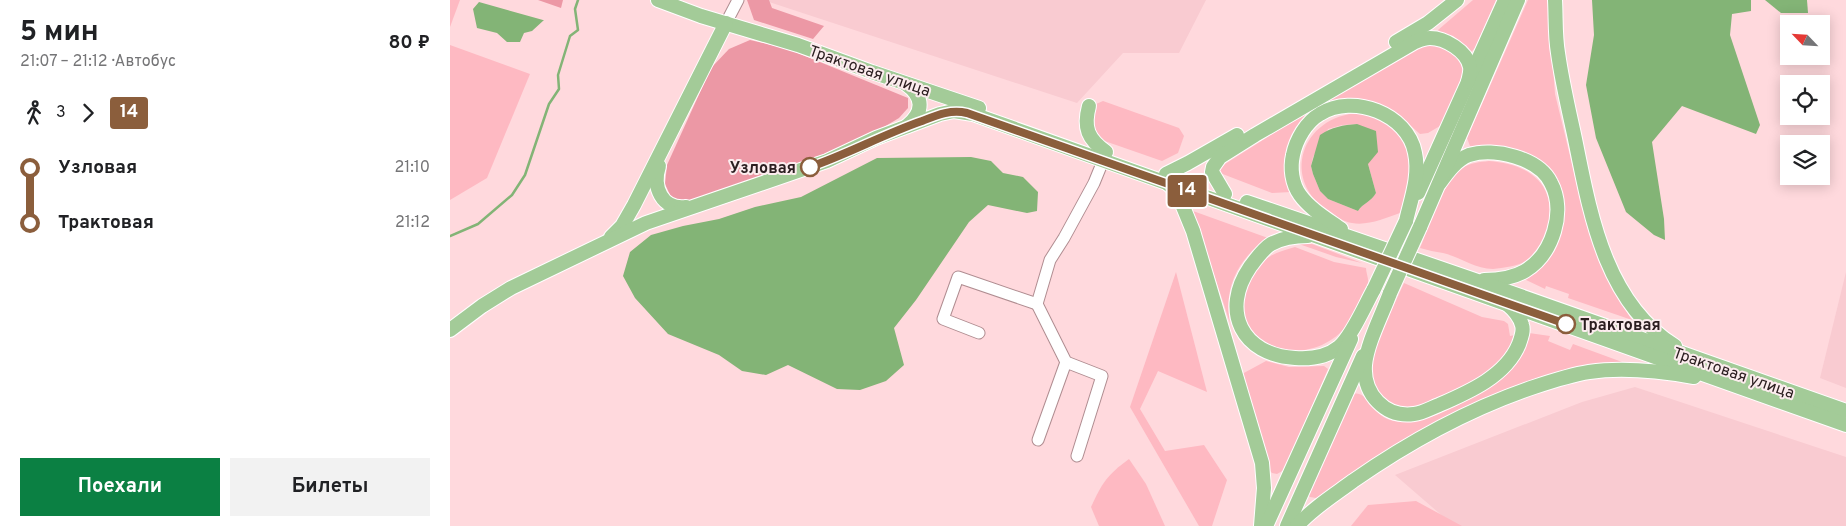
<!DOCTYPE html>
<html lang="ru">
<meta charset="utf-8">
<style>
body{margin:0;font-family:Overpass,sans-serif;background:#f2f2f2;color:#202124;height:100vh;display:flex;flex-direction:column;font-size:19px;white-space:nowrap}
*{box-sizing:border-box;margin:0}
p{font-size:16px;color:#757577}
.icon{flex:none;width:28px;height:28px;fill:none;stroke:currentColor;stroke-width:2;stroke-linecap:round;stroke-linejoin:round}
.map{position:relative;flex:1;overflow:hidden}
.drawer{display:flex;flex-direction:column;background:#fff;width:450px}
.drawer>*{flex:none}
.badge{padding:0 10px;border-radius:4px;font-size:18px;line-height:32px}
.needle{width:32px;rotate:295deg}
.tools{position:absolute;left:1330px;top:15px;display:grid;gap:10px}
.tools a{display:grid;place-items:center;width:50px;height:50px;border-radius:0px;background:#fff;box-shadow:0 2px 12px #0003;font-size:25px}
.map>.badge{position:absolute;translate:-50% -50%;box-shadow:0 0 0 2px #fff}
.legs{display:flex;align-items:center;gap:8px;height:55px;padding:0 20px;font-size:16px}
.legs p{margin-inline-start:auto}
.summary{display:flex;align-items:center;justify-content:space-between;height:85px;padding:0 20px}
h1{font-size:28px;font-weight:700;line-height:38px}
.action{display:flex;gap:10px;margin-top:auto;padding:10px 20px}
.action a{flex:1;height:58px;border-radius:0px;background:#0b8043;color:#fff;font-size:20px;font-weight:700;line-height:58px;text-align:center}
.action a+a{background:#f2f2f2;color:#202124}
ul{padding:0 20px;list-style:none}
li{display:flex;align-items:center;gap:18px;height:55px;font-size:19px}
li i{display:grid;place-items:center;width:8px;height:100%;margin:0 6px;background:currentColor}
li i::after{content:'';width:12px;height:12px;margin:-6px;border:4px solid;border-radius:50%;background:#fff}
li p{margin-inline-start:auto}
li:first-child i{background:linear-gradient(#0000 50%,currentColor 0)}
li:last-child i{background:linear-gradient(currentColor 50%,#0000 0)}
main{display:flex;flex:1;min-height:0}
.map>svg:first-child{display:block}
.built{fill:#f9cbd1}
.green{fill:#feb9c2;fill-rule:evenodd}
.forest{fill:#ec98a5}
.water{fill:#83b476}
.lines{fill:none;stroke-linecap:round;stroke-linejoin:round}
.stream{stroke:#83b476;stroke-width:2.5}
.minor-casing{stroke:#b08d91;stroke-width:13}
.major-casing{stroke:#fff;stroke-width:16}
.minor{stroke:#fff;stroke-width:11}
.major{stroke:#a3cb98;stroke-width:14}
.major-bridge-casing{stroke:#fff;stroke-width:16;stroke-linecap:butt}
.major-bridge{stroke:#a3cb98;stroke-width:14}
.line-1-casing{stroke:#fff;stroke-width:11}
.line-1{stroke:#8b5e3c;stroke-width:8}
.stop-1-dot{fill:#fff;stroke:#8b5e3c;stroke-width:2.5}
.labels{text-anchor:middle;stroke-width:4;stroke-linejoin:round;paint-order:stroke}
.street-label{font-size:16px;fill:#2b1e20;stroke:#fcecee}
.stop-label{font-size:16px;font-weight:bold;fill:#2b1e20;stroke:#fcecee;text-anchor:end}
</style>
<main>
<section class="drawer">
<div class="summary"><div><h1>5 мин</h1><p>21:07 – 21:12 · Автобус</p></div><b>80 ₽</b></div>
<div class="legs"><svg class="icon" aria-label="walk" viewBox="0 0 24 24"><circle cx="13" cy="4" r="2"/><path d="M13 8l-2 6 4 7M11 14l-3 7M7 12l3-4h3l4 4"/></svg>3<svg class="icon" aria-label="forward" viewBox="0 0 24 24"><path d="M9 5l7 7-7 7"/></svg><b class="badge" style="background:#8b5e3c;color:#fff">14</b></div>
<ul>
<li><i style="color:#8b5e3c"></i><b>Узловая</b><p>21:10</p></li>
<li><i style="color:#8b5e3c"></i><b>Трактовая</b><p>21:12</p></li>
</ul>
<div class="action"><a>Поехали</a><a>Билеты</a></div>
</section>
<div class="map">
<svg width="1396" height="526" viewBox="0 0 1396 526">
<rect width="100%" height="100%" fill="#ffd9dd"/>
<g class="built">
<polygon points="313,0 756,0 729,53 673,53 627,103"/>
<polygon points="1396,272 1396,388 1370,378"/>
<polygon points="1185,387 1396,457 1396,526 1004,526 945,475 1132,402"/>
</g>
<g class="green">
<polygon points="0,0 10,0 0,27"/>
<polygon points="1023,0 1046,0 1025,48 1020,53 992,35 988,30"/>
<path d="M1078 0H1098L1105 94 1137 226 1149 261 1167 297 1182 320 1118 298 1119 294 1096 286 1095 289 1074 279C1083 273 1092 267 1099 258 1110 243 1107 208 1109 188L1046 149 1020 146 1017 138Z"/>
<polygon points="970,43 994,46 1010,58 1015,73 990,126 978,133 970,134 944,111 929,104 915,100 898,100 859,116 841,192 822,193 770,173 770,169 775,164 963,45"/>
<polygon points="0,45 80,74 37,178 0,200"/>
<polygon points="653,101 729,128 734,136 728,153 712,161 646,138 640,121 646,104"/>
<path d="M909 113C935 117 960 135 961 163 961 180 955 197 950 213 935 218 918 226 902 223 894 222 888 217 881 213 829 181 851 116 909 113ZM907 124 926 193C921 202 913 203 908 211L878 199 870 191 863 174 861 166 863 157 878 129 892 125Z"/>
<path d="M1039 161C1057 163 1074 166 1088 180 1109 201 1100 245 1076 261 1068 266 1053 268 1043 269 1025 269 1010 257 993 253 985 252 978 250 970 248 979 228 994 178 1012 168 1020 163 1030 162 1039 161Z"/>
<path d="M743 211 818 238C789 257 773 288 780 323Z"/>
<polygon points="849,244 862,244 912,263 886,257"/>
<path d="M845 247 884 262 916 268C916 273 919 279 918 284 918 293 905 313 900 321 879 354 829 362 801 333 784 315 795 279 811 263 820 254 834 250 845 247Z"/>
<polygon points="726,272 757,392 708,371 690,409 715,451 754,445 777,480 762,526 749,526 680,407"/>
<polygon points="954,283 1032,317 1054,321 1058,324 1060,336 1065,335 1059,351 1046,366 1029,379 968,409 940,406 925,389 919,371 923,351"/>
<path d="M1079 333 1100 336 1098 341 1120 350 1123 344 1183 366 1090 381 872 496 866 498 860 497 858 495 903 394C915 390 923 410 932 416 938 420 946 422 954 422 986 423 1047 386 1067 361 1074 353 1076 343 1079 333Z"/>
<polygon points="816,361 839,367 874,366 878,369 834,470 827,474 822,473 818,469 792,374"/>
<path d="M679 459 696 484 715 526H649L641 507C652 483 657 475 679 459Z"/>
<polygon points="966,501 1012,526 901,526 918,505"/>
</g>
<g class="forest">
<polygon points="88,0 113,0 111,8"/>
<polygon points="297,0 319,0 322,8 374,26 363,39 304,20"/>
<polygon points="300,40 338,49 458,98 458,108 449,118 377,161 239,202 222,199 215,184 217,165 261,68 279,49"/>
</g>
<g class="water">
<polygon points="1142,0 1301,0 1301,11 1282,14 1280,35 1310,125 1306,134 1232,106 1202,142 1214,219 1215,240 1204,235 1176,212 1146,138 1136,85 1144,35"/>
<polygon points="1315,0 1357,0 1358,13 1331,13"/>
<polygon points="29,2 93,20 94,20 82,31 74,33 70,42 57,42 47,33 27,28 23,9"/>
<path d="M907 124 926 131 928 152 918 164 926 193C921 202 913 203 908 211L878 199 870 191 863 174 861 166 870 135C882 127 893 125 907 124Z"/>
<polygon points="521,157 541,161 553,173 573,177 588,192 587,211 577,213 538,205 519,222 466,300 444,328 454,365 436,381 410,390 387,389 338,365 316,375 292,371 269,355 218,334 185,298 173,276 180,252 201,235 233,226 269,219 305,207 351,197 427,158"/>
</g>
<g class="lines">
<polyline class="stream" points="0,236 28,224 62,195 75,175 99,104 109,89 108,75 120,36 128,30 125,9 128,0"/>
<defs>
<g id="minor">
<polyline points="276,23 288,0"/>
<polyline points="529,333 493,319 508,277 587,304"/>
<polyline points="588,440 616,362"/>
<polyline points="627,456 652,376 616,362 587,304 600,260 614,238 644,183 653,161"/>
</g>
<g id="major">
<polyline points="208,0 251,16 348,45 422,72 529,108"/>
<path d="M1105 0C1106 18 1105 36 1108 53 1112 82 1119 111 1125 139 1140 213 1155 303 1225 346"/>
<polyline points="946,42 978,23 1007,0"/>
<path d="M456 84C474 97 474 112 457 126"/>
<path d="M639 106C633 128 638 139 656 152"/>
<path d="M209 166C202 187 212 210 236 207"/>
<polyline points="716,174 738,163 787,135"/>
<polyline points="718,184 727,192 743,231 812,463 814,488 811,526"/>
<path d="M989 184C997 173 1006 160 1019 155 1044 147 1089 158 1101 183 1116 211 1103 254 1075 271 1063 278 1049 280 1034 280"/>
<polyline points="968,193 1055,0"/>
<path d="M775 194 762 172 763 167 770 157 805 135 965 42C970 40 974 38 980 38 995 38 1017 51 1020 67 1021 72 1019 77 1018 82"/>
<polyline points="797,202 1025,280 1396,411"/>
<polyline points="970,227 1068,0"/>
<path d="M891 229C877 219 860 209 850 195 842 184 840 168 843 155 846 140 856 122 870 114 903 93 958 114 965 153 970 176 961 199 956 221"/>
<path d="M858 236C845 236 832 238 821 244 813 249 806 259 800 267 770 311 792 355 845 358 859 359 877 357 889 347 902 336 915 305 924 289"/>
<polyline points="161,237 172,226 184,205 276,23"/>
<path d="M940 293C932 315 917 343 915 365 913 394 935 418 964 414 973 413 981 408 989 405 1019 392 1056 376 1069 344 1071 338 1074 331 1072 325 1070 317 1063 309 1057 304"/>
<polyline points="0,330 32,306 61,288 196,223 377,161 426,138 490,114 504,111 523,114 1396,425"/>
<polyline points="816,526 901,339"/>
<polyline points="837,526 913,356"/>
<path d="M847 526C863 508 884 495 903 481 959 442 1019 409 1084 387 1102 381 1120 375 1139 372 1173 367 1210 371 1244 377"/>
</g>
</defs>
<use href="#minor" class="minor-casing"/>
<use href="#major" class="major-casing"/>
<use href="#minor" class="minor"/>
<use href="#major" class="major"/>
<defs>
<g id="major-bridge">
<polyline points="924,289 956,221"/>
<polyline points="940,293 970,227"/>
</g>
</defs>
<use href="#major-bridge" class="major-bridge-casing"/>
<use href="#major-bridge" class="major-bridge"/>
</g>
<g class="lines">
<defs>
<path id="line-1" d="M360 167C398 154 434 134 472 121 487 115 501 109 517 113L1116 324"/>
</defs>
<use href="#line-1" class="line-1-casing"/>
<use href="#line-1" class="line-1"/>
</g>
<g class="stop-1-dot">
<circle cx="360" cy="167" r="9"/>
<circle cx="1116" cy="324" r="9"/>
</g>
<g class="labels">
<g class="street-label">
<text transform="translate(420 70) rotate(19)" y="6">Трактовая улица</text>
<text transform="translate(1284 372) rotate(19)" y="6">Трактовая улица</text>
</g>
<g class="stop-label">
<text x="346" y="173">Узловая</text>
<text x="1130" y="330" text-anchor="start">Трактовая</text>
</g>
</g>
</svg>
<div class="tools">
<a><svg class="needle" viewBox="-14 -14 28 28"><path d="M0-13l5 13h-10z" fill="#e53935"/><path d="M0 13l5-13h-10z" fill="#757577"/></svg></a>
<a><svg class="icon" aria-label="locate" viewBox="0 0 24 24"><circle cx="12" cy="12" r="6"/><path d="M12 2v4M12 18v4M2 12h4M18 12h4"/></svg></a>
<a><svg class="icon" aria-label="layers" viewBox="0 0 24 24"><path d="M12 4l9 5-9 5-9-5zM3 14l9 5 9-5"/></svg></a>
</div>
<b class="badge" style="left:737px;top:191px;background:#8b5e3c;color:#fff">14</b>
</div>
</main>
